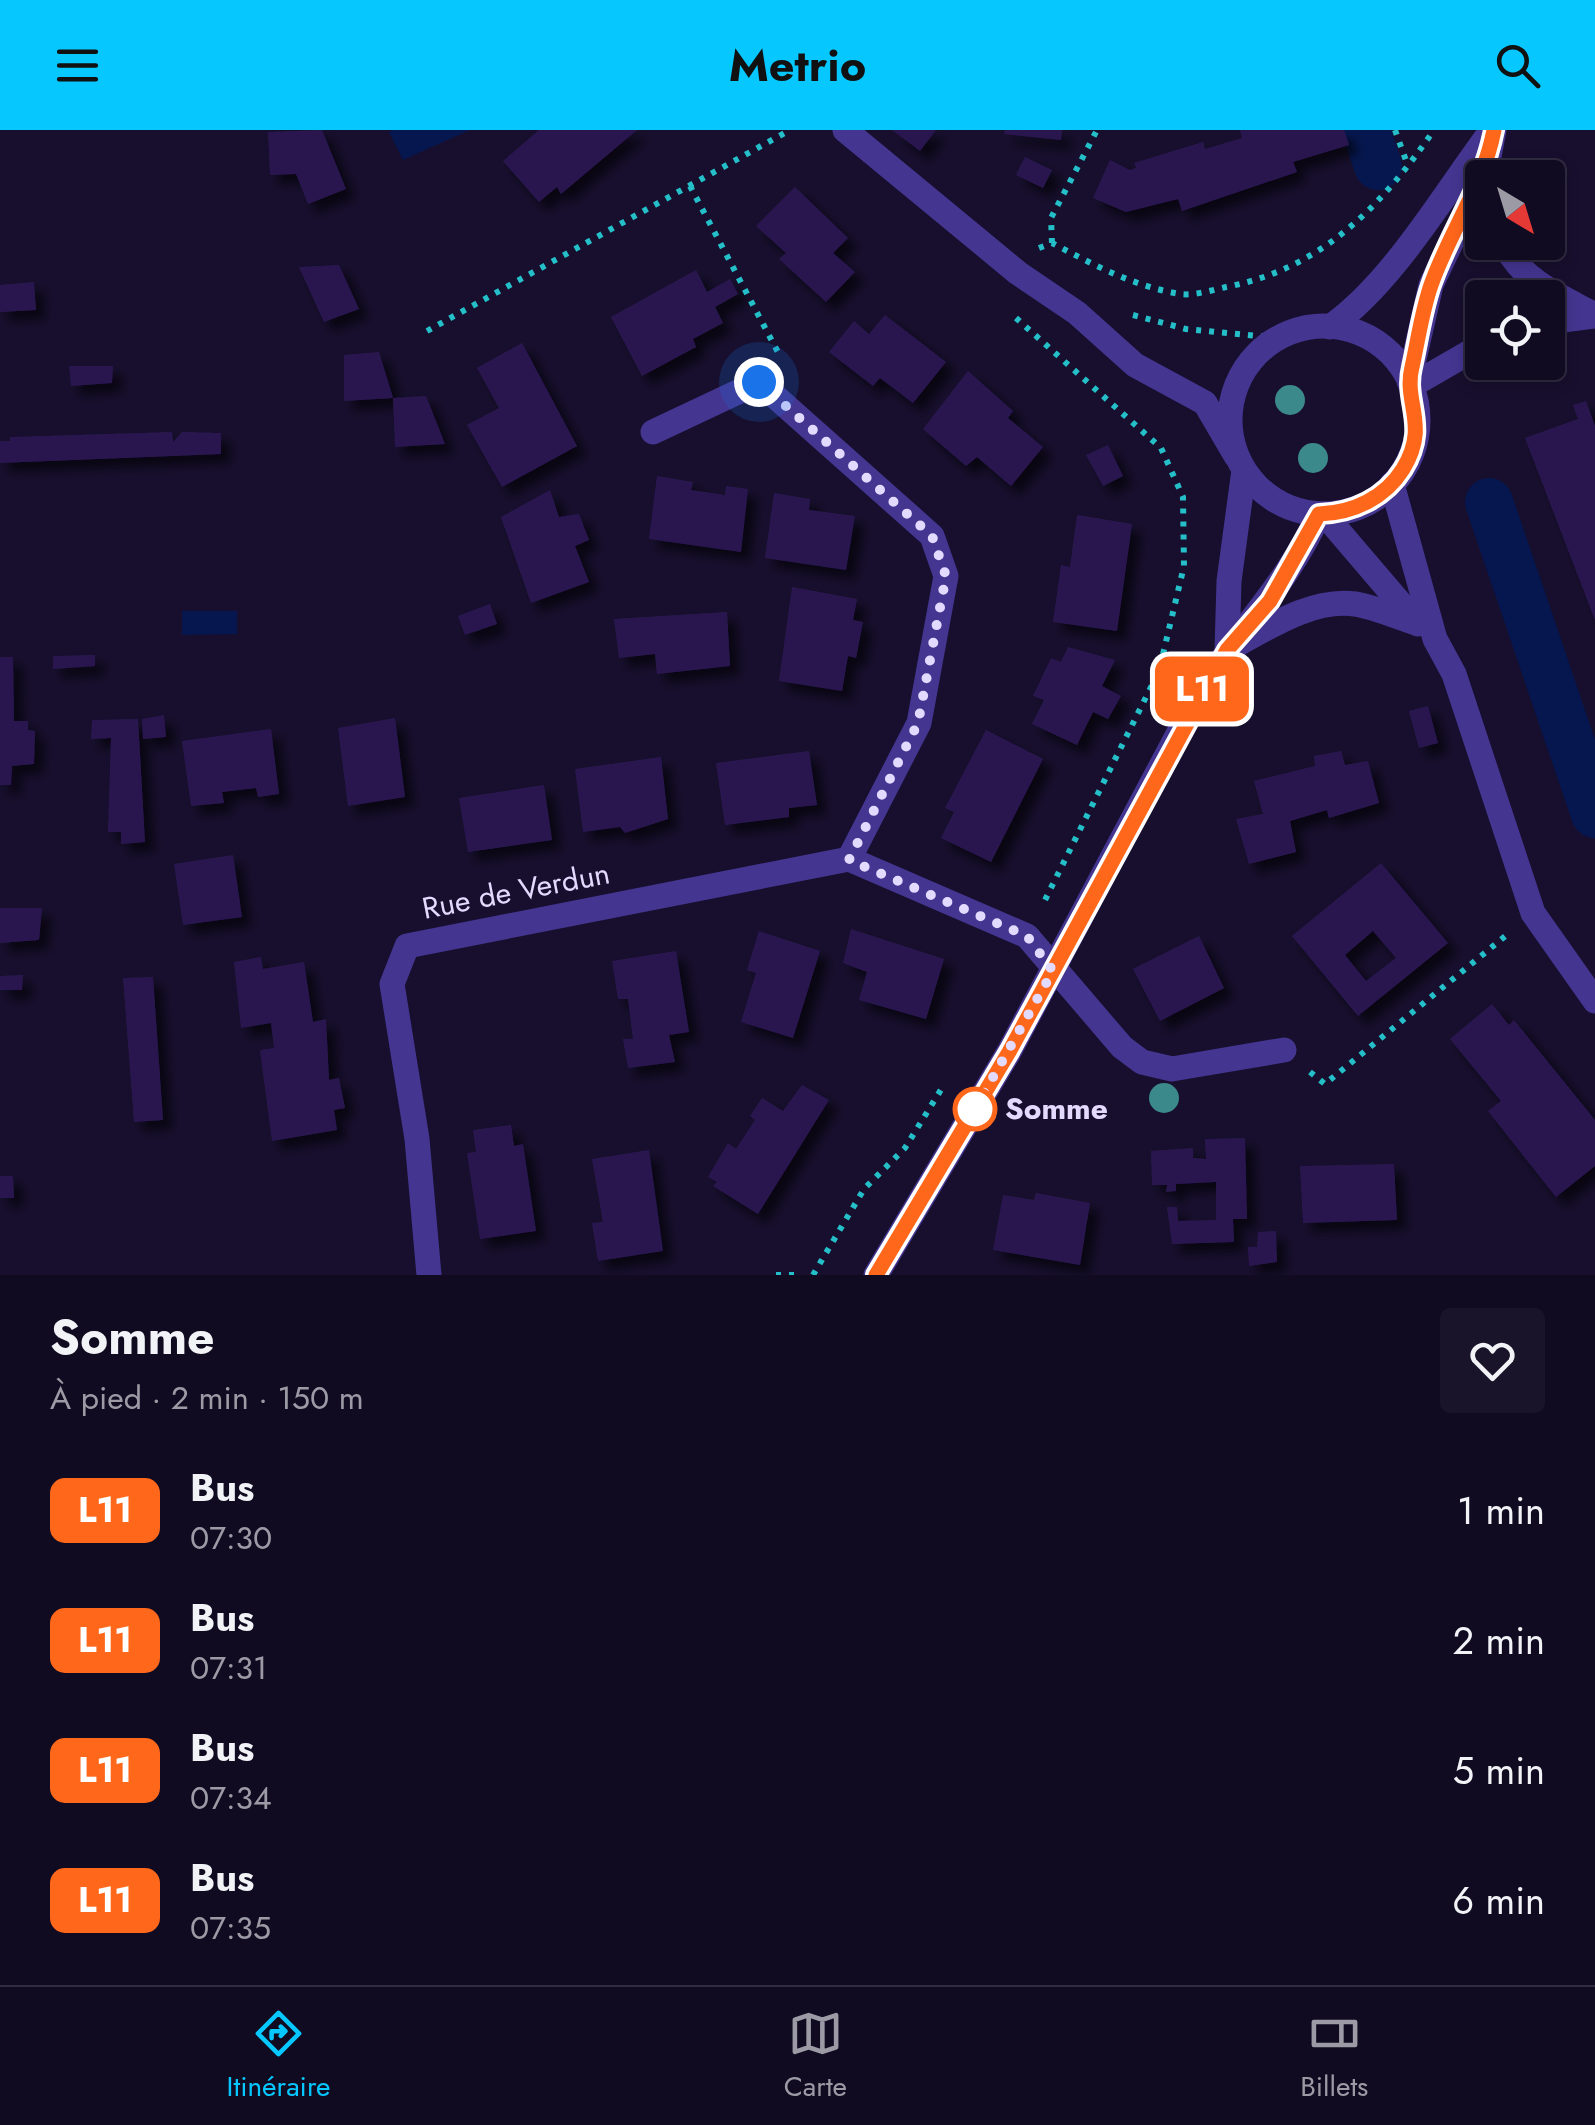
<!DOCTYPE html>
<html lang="fr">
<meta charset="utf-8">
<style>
body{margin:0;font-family:Jost,sans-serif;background:#1a142a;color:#f1f3f6;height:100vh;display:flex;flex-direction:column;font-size:38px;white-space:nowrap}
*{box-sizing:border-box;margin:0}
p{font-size:32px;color:#9c9ba5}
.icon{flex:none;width:55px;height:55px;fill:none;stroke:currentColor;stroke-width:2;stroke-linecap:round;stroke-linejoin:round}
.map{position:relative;height:1145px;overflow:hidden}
.panel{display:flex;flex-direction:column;background:#110b22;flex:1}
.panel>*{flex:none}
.badge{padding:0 20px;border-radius:15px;font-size:35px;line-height:65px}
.needle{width:65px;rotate:142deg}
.fabs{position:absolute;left:1465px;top:30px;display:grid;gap:20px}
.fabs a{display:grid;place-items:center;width:100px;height:100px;border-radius:10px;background:#110b22;box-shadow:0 5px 15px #0003,0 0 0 2px #302b40;font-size:50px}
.you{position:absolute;width:50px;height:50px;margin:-25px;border:8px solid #fff;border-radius:50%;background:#1a73e8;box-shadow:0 0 0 15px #1a73e833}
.map>.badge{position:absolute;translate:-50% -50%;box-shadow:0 0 0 5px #fff}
.round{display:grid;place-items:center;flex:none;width:105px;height:105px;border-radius:10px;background:#1a142a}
.head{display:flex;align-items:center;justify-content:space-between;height:170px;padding:0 50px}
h1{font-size:48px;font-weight:700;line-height:75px}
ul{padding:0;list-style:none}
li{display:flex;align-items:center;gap:30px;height:130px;padding:0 50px}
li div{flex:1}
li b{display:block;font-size:38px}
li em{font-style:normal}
li .badge{min-width:110px;font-weight:700;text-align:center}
header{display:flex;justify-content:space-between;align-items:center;height:130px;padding:0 50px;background:#06c8ff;color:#111;font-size:45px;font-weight:700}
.dock{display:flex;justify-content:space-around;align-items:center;height:140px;border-top:2px solid #302b40;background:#110b22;font-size:28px;color:#9c9ba5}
.dock a{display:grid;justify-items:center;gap:5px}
.dock .active{color:#06c8ff}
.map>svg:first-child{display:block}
.water{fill:#06174f}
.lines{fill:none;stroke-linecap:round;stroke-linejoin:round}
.canal{stroke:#06174f;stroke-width:48}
.building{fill:#2a1950;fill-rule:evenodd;filter:url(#shadow)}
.path{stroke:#24bfc9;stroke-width:6;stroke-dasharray:5 8;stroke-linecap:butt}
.minor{stroke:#443590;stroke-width:25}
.tertiary{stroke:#443590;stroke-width:25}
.tree{fill:#3c898c}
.line-casing{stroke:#fff;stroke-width:22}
.line{stroke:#ff671b;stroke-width:15}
.walk{stroke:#e3daff;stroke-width:10;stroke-dasharray:0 18}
.stop-dot{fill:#fff;stroke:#ff671b;stroke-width:5}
.labels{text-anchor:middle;stroke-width:10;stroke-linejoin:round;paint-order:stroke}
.street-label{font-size:30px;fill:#e3daff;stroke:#170f2d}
.stop-label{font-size:30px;font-weight:bold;fill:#e3daff;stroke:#170f2d;text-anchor:start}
</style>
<header><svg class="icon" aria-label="menu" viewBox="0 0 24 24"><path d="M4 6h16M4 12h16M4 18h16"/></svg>Metrio<svg class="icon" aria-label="search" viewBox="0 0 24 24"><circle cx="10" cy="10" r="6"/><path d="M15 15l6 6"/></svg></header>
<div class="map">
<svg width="1595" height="1145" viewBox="0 0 1595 1145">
<defs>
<filter id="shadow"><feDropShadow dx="9" dy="9" stdDeviation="5" flood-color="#0009"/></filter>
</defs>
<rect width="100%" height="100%" fill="#170f2d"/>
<g class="water">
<polygon points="392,0 470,0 403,30 389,2"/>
<polygon points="182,481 237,481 237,504 182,505"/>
</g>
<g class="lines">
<g class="canal">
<polyline points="1366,0 1378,36"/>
<polyline points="1489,372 1595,684"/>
</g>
</g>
<g class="building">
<polygon points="322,0 346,59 308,74 296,44 270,45 268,2"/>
<polygon points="539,0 637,0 561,64 557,57 539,72 503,31"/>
<polygon points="892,0 936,0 920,21"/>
<polygon points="1005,0 1062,0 1061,10 1004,4"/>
<polygon points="1240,0 1344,0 1349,15 1293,32 1297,42 1182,81 1178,69 1126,82 1093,68 1110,30 1130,40 1136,38 1134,33 1203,12 1205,19 1242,8"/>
<polygon points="1025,27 1052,40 1043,58 1016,45"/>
<polygon points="795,57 848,108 833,123 855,142 826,172 779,129 786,123 756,96"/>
<polygon points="339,135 359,179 324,192 299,137"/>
<polygon points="696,140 707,162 730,149 738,164 715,177 723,193 693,209 696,217 642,246 611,187"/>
<polygon points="34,152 36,180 0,182 0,155"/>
<polygon points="885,185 946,232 913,273 880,248 873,256 829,222 854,191 869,204"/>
<polygon points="522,213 577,316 502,357 467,295 499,278 477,238"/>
<polygon points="379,222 393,268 426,266 445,314 395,317 393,268 344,271 344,225"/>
<polygon points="69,236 113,236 112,253 71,256"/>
<polygon points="968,241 1013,281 1008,288 1043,317 1011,356 977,327 966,336 923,299"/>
<polygon points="1586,271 1595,296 1595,490 1525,308 1578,289 1573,275"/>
<polygon points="172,302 173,312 182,302 221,303 221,324 0,333 0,311 10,311 10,307"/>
<polygon points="1108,315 1123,346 1103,356 1086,325"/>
<polygon points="657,346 693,352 691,360 725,365 726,356 748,359 741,422 649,409"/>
<polygon points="550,360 559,387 579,384 589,410 575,416 589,452 531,473 501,387"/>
<polygon points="774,363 810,369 809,380 855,386 846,440 765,428"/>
<polygon points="1077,385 1132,394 1117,501 1053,492 1061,435 1070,437"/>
<polygon points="792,457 857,469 853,490 863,492 856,528 848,526 842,561 779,551"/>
<polygon points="490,474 497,494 465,505 458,486"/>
<polygon points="727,482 730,536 657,544 655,524 619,528 614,489"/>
<polygon points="1068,517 1115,530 1102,556 1121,566 1108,589 1093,582 1077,615 1032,594 1044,570 1033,566 1051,528 1061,532"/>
<polygon points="95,525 95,536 53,539 53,526"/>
<polygon points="0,527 13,527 14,591 28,591 28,600 35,601 34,634 12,636 11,655 0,655"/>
<polygon points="1428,576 1438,613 1419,618 1409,581"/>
<polygon points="164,585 166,607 143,609 142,589"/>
<polygon points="395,588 405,667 348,676 338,598"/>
<polygon points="138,589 145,712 121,714 121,702 108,702 111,608 91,609 92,590"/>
<polygon points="271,599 279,664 258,667 256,658 222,662 224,673 191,676 182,611"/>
<polygon points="986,600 1043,629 991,732 941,708 954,682 945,678"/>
<polygon points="809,621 817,675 789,678 789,687 725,695 716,633"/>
<polygon points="1341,621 1345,635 1368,631 1379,673 1329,688 1327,680 1290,691 1296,722 1249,734 1236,689 1263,684 1254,651 1315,636 1314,626"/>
<polygon points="661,627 668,689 625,703 620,697 583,702 575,639"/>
<polygon points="544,655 552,710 468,722 459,668"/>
<polygon points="233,725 242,787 183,795 174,734"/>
<path d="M1381 733 1448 813 1358 886 1292 806ZM1373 801 1396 828 1366 851 1345 825Z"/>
<polygon points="0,778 42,778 39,810 0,813"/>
<polygon points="851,799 944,829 926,889 859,870 867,842 843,833"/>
<polygon points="759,801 820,821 793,908 741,892 756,843 747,840"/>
<polygon points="1199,806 1224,858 1160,891 1133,839"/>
<polygon points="676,821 689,902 669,905 675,932 628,938 623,909 633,909 628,869 618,869 612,831"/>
<polygon points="261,827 263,839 304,832 313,892 326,889 329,950 339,948 345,978 334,980 337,1000 272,1011 260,920 274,918 271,893 241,898 234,832"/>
<polygon points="23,845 22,860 0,860 0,846"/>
<polygon points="153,847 163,990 134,992 123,848"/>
<polygon points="1492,874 1509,895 1514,890 1595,990 1595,1036 1556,1067 1488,981 1501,971 1450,909"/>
<polygon points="802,955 829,970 758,1084 713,1056 717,1052 708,1047 728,1013 736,1019 755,990 750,986 762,968 783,981"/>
<polygon points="511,995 514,1016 523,1014 536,1101 480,1109 467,1023 476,1022 473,1000"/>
<polygon points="1245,1008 1247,1089 1233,1089 1234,1112 1172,1114 1167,1077 1177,1077 1178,1091 1216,1090 1216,1052 1176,1054 1176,1061 1166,1062 1167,1055 1152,1055 1151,1021 1193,1018 1193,1028 1206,1029 1205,1009"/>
<polygon points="649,1020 663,1121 598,1131 592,1093 603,1092 592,1029"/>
<polygon points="1394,1034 1397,1090 1303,1093 1300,1036"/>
<polygon points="0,1046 13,1046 14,1068 0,1068"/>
<polygon points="1036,1063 1090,1073 1080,1135 993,1120 1003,1065 1034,1070"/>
<polygon points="1276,1101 1277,1132 1249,1136 1248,1117 1257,1117 1258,1102"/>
</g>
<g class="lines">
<g class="path">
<polyline points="1395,0 1408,36"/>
<polyline points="690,56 780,226"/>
<polyline points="1052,113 1051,88 1097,0"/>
<path d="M1039 118 1052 113C1094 135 1133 156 1180 164 1194 166 1212 160 1226 157 1321 139 1381 77 1434 0"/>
<polyline points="1472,170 1490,156"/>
<polyline points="1133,185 1186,199 1279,208"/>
<polyline points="1016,188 1161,318 1183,367 1184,436 1159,541 1042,776"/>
<polyline points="427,201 790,0"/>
<polyline points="1310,942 1325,954 1509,803"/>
<polyline points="776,1145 796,1145"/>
<polyline points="813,1145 864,1059 905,1018 942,958"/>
</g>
<g class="minor">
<polyline points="845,0 1018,143 1077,183 1135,235 1205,273 1236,326"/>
<path d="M1504 112C1519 150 1562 167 1595 185"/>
<polyline points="1548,192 1595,186"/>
<polyline points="1411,256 1482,215"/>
<polyline points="653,302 759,252 932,406 946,446 919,593 849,729 1027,806 1122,917 1142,932 1172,939 1284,920"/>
<polyline points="1392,354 1435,509 1454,544 1533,783 1595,871"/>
<polyline points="1324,384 1418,494"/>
<path d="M1227 520C1265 500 1310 468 1355 474 1375 477 1397 487 1416 493"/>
<polyline points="429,1145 417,1009 392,854 407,816 849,729"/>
</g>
<g class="tertiary">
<circle cx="1324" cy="290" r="94"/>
<path d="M1330 197C1393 153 1445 62 1492 0"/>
<polyline points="1409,251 1431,155 1487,37 1494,0"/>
<polyline points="1227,520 1229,451 1244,340"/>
<path d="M876 1145 1009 922 1202 559C1240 499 1290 450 1319 384"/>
</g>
</g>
<g class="tree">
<circle cx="1290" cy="270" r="15"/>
<circle cx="1313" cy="328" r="15"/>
<circle cx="1164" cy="968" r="15"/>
</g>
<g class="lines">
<defs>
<path id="line" d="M876 1145 1009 922 1227 520 1270 471 1319 384C1353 383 1385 368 1403 339 1430 295 1403 273 1412 237 1418 210 1422 181 1431 155 1450 101 1483 57 1494 0"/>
</defs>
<use href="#line" class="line-casing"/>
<use href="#line" class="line"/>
<polyline class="walk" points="759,252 932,406 946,446 918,593 849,730 1027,806 1053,841 970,988 975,979"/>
</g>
<circle class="stop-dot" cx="975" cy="979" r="20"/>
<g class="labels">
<g class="street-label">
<text transform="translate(516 761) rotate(-11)" y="10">Rue de Verdun</text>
</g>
<g class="stop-label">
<text x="1005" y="989">Somme</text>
</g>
</g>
</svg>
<div class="fabs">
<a><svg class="needle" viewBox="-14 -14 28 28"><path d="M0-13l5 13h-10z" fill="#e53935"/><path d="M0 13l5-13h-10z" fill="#9c9ba5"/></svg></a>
<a><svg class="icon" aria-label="locate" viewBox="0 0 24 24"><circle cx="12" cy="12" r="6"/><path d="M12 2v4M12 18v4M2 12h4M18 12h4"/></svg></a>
</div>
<div class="you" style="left:759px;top:252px"></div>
<b class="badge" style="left:1202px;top:559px;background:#ff671b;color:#fff">L11</b>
</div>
<section class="panel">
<div class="head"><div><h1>Somme</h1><p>À pied · 2 min · 150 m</p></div><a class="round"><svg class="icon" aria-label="heart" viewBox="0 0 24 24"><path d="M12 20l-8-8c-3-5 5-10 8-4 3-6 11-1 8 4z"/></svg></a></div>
<ul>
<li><span class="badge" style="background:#ff671b;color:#fff">L11</span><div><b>Bus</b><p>07:30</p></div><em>1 min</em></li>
<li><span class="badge" style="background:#ff671b;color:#fff">L11</span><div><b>Bus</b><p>07:31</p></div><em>2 min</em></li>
<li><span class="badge" style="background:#ff671b;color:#fff">L11</span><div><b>Bus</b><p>07:34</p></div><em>5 min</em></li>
<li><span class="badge" style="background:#ff671b;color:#fff">L11</span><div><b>Bus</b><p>07:35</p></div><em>6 min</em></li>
</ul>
</section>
<nav class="dock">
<a class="active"><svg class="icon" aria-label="directions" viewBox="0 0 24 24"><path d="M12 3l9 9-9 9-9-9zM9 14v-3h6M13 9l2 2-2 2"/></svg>Itinéraire</a>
<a><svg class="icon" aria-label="map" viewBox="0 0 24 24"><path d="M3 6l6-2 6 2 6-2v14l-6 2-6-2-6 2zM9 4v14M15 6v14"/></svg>Carte</a>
<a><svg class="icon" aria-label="tickets" viewBox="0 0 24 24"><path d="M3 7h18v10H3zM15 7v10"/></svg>Billets</a>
</nav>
